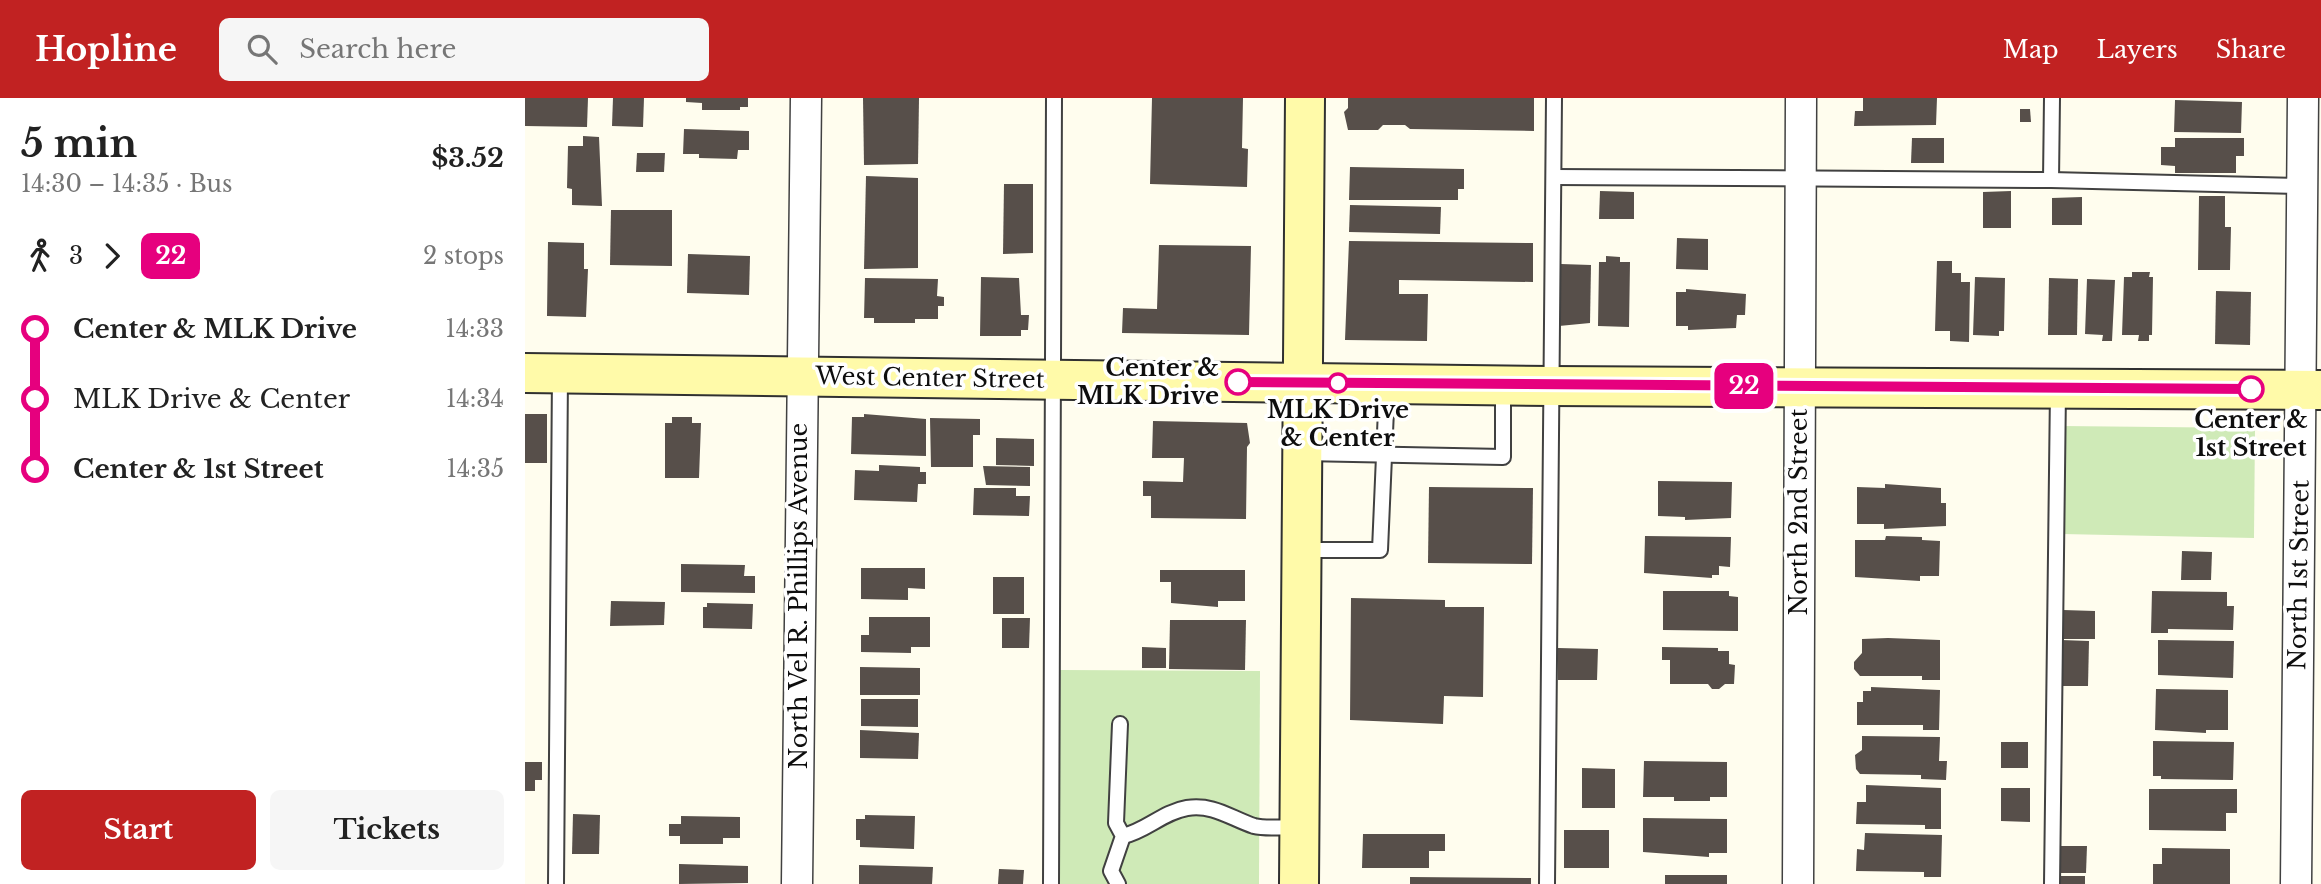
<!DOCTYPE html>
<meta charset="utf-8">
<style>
body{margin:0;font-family:"Libre Baskerville",serif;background:#f6f6f6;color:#222;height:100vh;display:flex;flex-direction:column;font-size:26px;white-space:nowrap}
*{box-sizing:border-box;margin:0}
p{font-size:23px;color:#767676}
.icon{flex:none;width:38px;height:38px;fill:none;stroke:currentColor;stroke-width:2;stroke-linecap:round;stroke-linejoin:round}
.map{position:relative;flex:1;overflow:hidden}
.side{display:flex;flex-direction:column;background:#fff;width:525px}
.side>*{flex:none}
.badge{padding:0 14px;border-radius:10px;font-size:24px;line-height:46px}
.map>.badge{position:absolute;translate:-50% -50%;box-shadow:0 0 0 4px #fff}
.legs{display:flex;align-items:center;gap:10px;height:77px;padding:0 21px;font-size:23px}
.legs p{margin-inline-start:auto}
.headline{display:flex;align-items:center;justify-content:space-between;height:119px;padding:0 21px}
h1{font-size:38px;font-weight:700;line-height:52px}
.cta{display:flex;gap:14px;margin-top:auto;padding:14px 21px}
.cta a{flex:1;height:80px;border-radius:10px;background:#c12222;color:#fff;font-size:28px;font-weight:700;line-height:80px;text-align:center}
.cta a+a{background:#f6f6f6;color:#222}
ul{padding:0 21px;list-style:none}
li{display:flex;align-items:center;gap:24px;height:70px;font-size:26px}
li i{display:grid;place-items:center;width:10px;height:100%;margin:0 9px;background:currentColor}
li i::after{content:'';width:18px;height:18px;margin:-9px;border:5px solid;border-radius:50%;background:#fff}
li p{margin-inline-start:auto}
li:first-child i{background:linear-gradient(#0000 50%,currentColor 0)}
li:last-child i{background:linear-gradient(currentColor 50%,#0000 0)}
header{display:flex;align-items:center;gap:42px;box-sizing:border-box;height:98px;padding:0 35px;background:#c12222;color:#fff}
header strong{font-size:33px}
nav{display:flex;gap:38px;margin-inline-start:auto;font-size:24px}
.search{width:490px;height:63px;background:#f6f6f6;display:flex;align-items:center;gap:18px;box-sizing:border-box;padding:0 24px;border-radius:10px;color:#767676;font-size:26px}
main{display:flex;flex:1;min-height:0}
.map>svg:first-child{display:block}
.green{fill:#cfeab7}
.building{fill:#574f4a}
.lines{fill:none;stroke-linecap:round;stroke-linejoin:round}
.lane-casing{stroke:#414141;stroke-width:18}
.street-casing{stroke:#414141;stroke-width:33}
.secondary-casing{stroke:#303030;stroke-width:42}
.lane{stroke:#fff;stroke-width:14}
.street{stroke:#fff;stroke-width:30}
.secondary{stroke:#fffaa9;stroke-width:38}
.line-1-casing{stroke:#fff;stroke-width:16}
.line-1{stroke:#e6007e;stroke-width:10}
.stop-1-dot{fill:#fff;stroke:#e6007e;stroke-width:3.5}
.labels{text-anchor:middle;stroke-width:7;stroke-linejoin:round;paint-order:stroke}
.stop-label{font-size:24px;font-weight:bold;fill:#0e0e0e;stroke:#fff}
.street-label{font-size:24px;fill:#0e0e0e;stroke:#fff}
</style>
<header>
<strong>Hopline</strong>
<div class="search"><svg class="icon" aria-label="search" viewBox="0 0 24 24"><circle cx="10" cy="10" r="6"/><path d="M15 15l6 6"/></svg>Search here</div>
<nav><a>Map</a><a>Layers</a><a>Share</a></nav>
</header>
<main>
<section class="side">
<div class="headline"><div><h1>5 min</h1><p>14:30 – 14:35 · Bus</p></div><b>$3.52</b></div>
<div class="legs"><svg class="icon" aria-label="walk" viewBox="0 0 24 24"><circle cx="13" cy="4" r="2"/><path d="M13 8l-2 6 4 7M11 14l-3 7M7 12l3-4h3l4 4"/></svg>3<svg class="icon" aria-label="forward" viewBox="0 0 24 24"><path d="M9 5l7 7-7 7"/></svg><b class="badge" style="background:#e6007e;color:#fff">22</b><p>2 stops</p></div>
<ul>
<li><i style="color:#e6007e"></i><b>Center &amp; MLK Drive</b><p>14:33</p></li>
<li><i style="color:#e6007e"></i><span>MLK Drive &amp; Center</span><p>14:34</p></li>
<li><i style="color:#e6007e"></i><b>Center &amp; 1st Street</b><p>14:35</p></li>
</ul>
<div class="cta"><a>Start</a><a>Tickets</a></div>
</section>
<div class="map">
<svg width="1796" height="786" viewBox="0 0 1796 786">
<rect width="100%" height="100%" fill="#fffdee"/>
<g class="green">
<polygon points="1537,328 1730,330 1729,440 1537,436"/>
<polygon points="535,572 735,573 734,786 533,786"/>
</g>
<g class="building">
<polygon points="0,0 63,0 62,29 0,28"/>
<polygon points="88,0 119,0 118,29 87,28"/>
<polygon points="161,0 223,0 223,9 215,9 215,12 177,12 177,5 161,4"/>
<polygon points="338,0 394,0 393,66 339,67"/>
<polygon points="627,0 718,0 717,50 723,51 722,89 625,86"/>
<polygon points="823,0 1009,0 1009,33 885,31 880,27 858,27 853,32 823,32 819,14 823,10"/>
<polygon points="1338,0 1412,0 1411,27 1329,28 1330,13 1338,13"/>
<polygon points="1650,2 1717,4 1716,35 1649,34"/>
<polygon points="1495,11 1505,11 1506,24 1495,24"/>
<polygon points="159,31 224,33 224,52 213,52 212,61 174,60 174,56 158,56"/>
<polygon points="58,38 74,39 77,108 47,107 47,91 42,90 43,48 58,48"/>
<polygon points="1387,40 1419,40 1419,65 1386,65"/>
<polygon points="1650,40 1719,40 1719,58 1711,58 1711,75 1650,75 1650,68 1636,67 1636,49 1650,49"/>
<polygon points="112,55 140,55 139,74 111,74"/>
<polygon points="825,69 939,71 939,91 933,91 933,102 824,102"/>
<polygon points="341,78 393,80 393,170 339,171"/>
<polygon points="479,86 508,86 508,155 478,156"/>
<polygon points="1075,93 1109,94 1109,121 1074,121"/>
<polygon points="1486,93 1486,130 1458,130 1458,94"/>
<polygon points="1674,98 1700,98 1700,129 1706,129 1705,172 1673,172"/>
<polygon points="1557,99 1557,127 1527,127 1527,100"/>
<polygon points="825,107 916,109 915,136 824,134"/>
<polygon points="86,112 147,112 147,168 85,167"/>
<polygon points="1152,140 1183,141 1183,172 1151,171"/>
<polygon points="824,143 1008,145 1008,184 874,182 874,196 903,196 902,243 820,242"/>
<polygon points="23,144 59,145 59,171 63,171 61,219 22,218"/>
<polygon points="634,147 726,148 724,237 597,235 598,210 632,211"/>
<polygon points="163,156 225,158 224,197 162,195"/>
<polygon points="1081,158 1095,159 1095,164 1105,164 1104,229 1073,228 1074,164 1081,164"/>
<polygon points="1412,163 1427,163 1427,175 1436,175 1436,184 1445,184 1444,244 1425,243 1425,233 1410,233"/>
<polygon points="1036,166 1066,167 1065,225 1034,228"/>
<polygon points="1607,174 1625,174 1624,179 1628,179 1627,237 1624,237 1624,243 1613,243 1614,237 1597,237 1599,179 1607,179"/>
<polygon points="456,179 494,180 496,217 504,217 503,232 496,232 496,238 455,238"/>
<polygon points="1450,179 1480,180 1479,233 1474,233 1474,238 1448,237"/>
<polygon points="340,180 413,181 412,198 419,199 419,208 413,208 413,221 390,221 390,225 349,225 349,220 339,220"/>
<polygon points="1524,180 1553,181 1552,237 1523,237"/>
<polygon points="1562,181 1590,182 1587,243 1577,243 1578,237 1560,236"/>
<polygon points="1161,191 1221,196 1220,217 1212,217 1211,230 1163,232 1163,228 1151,228 1151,194 1161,194"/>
<polygon points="1691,193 1726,194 1725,247 1690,246"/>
<rect x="0" y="316" width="22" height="49"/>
<polygon points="339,316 401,321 401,358 326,356 327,319 339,319"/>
<polygon points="147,319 167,319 167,325 176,325 174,380 140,380 140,325 147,325"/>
<polygon points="405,320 455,321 455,337 448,337 448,369 406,369"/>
<polygon points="628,323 722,325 725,345 722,349 721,421 626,420 626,398 618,398 618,383 658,384 659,360 627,360"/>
<polygon points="471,340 509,341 509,368 471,367"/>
<polygon points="354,367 395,369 395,374 401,374 401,386 393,386 392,404 329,402 330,372 354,373"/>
<polygon points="458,368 505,369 505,388 461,387"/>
<polygon points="1133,383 1207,384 1206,420 1160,422 1160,419 1133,418"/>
<polygon points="1360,386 1416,390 1416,405 1421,405 1421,428 1359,431 1359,426 1332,426 1332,389 1360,390"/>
<polygon points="904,389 1008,390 1007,466 903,465"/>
<polygon points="449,390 491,390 491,398 505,398 504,418 448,417"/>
<polygon points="1120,438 1206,439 1205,469 1194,468 1194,477 1187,477 1187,480 1119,475"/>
<polygon points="1361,438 1397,439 1397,442 1415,443 1414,478 1395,478 1395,483 1330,479 1330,442 1360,442"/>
<polygon points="1657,453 1687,454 1686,482 1656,482"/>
<polygon points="156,466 220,467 219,478 230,478 230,495 156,494"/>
<polygon points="336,470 400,470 400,491 383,490 383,502 336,501"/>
<polygon points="635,472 720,472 720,503 693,503 693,509 646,505 646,484 635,484"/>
<rect x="468" y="479" width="31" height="37"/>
<polygon points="1138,493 1204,493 1204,498 1213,499 1213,533 1138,532"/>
<polygon points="1627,493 1702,494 1702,508 1709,508 1708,532 1643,531 1643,535 1626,535"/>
<polygon points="826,500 920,502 920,509 959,509 958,599 919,598 918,626 825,622"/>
<polygon points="86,503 140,504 139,527 85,528"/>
<polygon points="182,505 228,506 227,531 178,530 178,509 182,509"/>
<polygon points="1538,512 1570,513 1570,541 1538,541"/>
<polygon points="344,519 405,519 405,549 386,549 386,555 336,554 336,537 344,537"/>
<polygon points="477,520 505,520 504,550 477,550"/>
<polygon points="645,522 721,522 720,572 644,571"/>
<polygon points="1363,540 1415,542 1415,582 1397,582 1397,578 1335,578 1329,571 1329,564 1337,555 1337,541"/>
<polygon points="1536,542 1564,543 1563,588 1535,588"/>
<polygon points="1633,542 1709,543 1708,580 1633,577"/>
<polygon points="617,549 641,550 641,570 617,570"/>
<polygon points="1137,549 1193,550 1193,553 1204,553 1204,566 1210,567 1209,586 1200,586 1194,591 1187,591 1183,586 1145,586 1145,562 1137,562"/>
<polygon points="1033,550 1073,551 1072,582 1033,582"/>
<polygon points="335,569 395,570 395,597 335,597"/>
<polygon points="1346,589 1415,592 1414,632 1398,632 1398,627 1332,627 1332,604 1338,604 1338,593 1346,593"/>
<polygon points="1631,591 1703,592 1703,632 1681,632 1681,635 1630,632"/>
<polygon points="336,601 393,601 393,629 336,628"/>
<polygon points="335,632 394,635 393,661 335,660"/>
<polygon points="1337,638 1415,639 1414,663 1422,663 1421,682 1396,681 1396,677 1335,676 1331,671 1330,657 1337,652"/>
<polygon points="1628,643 1709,644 1708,682 1636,681 1636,678 1628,678"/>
<rect x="1476" y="644" width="27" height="26"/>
<polygon points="1119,663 1202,664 1202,699 1185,699 1185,703 1149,703 1149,699 1118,699"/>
<polygon points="0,664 17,664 17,682 10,682 10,693 0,693"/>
<polygon points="1057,670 1090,671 1090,710 1057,710"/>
<polygon points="1341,687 1416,690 1416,731 1400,731 1400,727 1331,726 1332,704 1341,704"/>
<polygon points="1476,690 1505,690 1505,724 1476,723"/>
<polygon points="1624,691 1712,691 1712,715 1701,715 1701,733 1624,732"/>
<polygon points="48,716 75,717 74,756 47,756"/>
<polygon points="340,717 390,718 389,751 335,749 335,742 331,742 331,721 340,721"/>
<polygon points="156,718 215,719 215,740 198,740 198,746 155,746 155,738 144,738 144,726 156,726"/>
<polygon points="1118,720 1202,721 1202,755 1184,755 1184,759 1118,754"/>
<rect x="1039" y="732" width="45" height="38"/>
<polygon points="1340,735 1417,737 1416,779 1399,779 1399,774 1331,773 1332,751 1339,752"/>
<polygon points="838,736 920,736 920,753 904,753 904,770 837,770"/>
<polygon points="1535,748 1562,748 1561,775 1535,775"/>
<polygon points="1637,750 1705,751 1705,786 1628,786 1628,766 1637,766"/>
<polygon points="154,766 223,768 223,785 154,786"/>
<polygon points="334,767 408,769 407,786 334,786"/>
<polygon points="474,771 499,772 498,786 473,786"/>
<rect x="1140" y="777" width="62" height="9"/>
<rect x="1533" y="778" width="27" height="8"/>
<polygon points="885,779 1006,780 1006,786 885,786"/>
</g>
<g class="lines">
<defs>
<g id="lane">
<polyline points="1029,79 1526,82 1778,88"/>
<polyline points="1526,82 1527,0"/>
<polyline points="778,355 978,359 978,289"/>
<polyline points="777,452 855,452 862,288"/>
<path d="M598 738C621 733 638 714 662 710 689 706 705 720 729 728 741 731 759 729 772 729"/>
<polyline points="31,786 35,276"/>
<polyline points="526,786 529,0"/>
<polyline points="593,786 586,773 598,738 591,725 595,626"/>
<polyline points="1022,786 1029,0"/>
<polyline points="1527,786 1533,292"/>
</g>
<g id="street">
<polyline points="272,786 281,0"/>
<polyline points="1273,786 1276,0"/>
<polyline points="1771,786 1778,0"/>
</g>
<g id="secondary">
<polyline points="0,275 1025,288 1796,292"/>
<polyline points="774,786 780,0"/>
</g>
</defs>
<use href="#lane" class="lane-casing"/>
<use href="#street" class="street-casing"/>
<use href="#secondary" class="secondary-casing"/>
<use href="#lane" class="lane"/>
<use href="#street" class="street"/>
<use href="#secondary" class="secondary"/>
</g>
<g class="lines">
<defs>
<polyline id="line-1" points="713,284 1726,291"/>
</defs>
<use href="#line-1" class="line-1-casing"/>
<use href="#line-1" class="line-1"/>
</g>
<g class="stop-1-dot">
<circle cx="713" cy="284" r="12"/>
<circle cx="813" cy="285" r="9"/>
<circle cx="1726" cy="291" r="12"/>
</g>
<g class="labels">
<g class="stop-label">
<text x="694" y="278" text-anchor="end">Center &amp;<tspan x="694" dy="28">MLK Drive</tspan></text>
<text x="813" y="320">MLK Drive<tspan x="813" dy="28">&amp; Center</tspan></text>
<text x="1726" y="330">Center &amp;<tspan x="1726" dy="28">1st Street</tspan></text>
</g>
<g class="street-label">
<text transform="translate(405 280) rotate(1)" y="8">West Center Street</text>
<text transform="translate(1274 414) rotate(-90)" y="8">North 2nd Street</text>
<text transform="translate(1774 477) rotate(-89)" y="8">North 1st Street</text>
<text transform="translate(274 498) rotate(-90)" y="8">North Vel R. Phillips Avenue</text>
</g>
</g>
</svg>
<b class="badge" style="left:1219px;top:288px;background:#e6007e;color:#fff">22</b>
</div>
</main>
